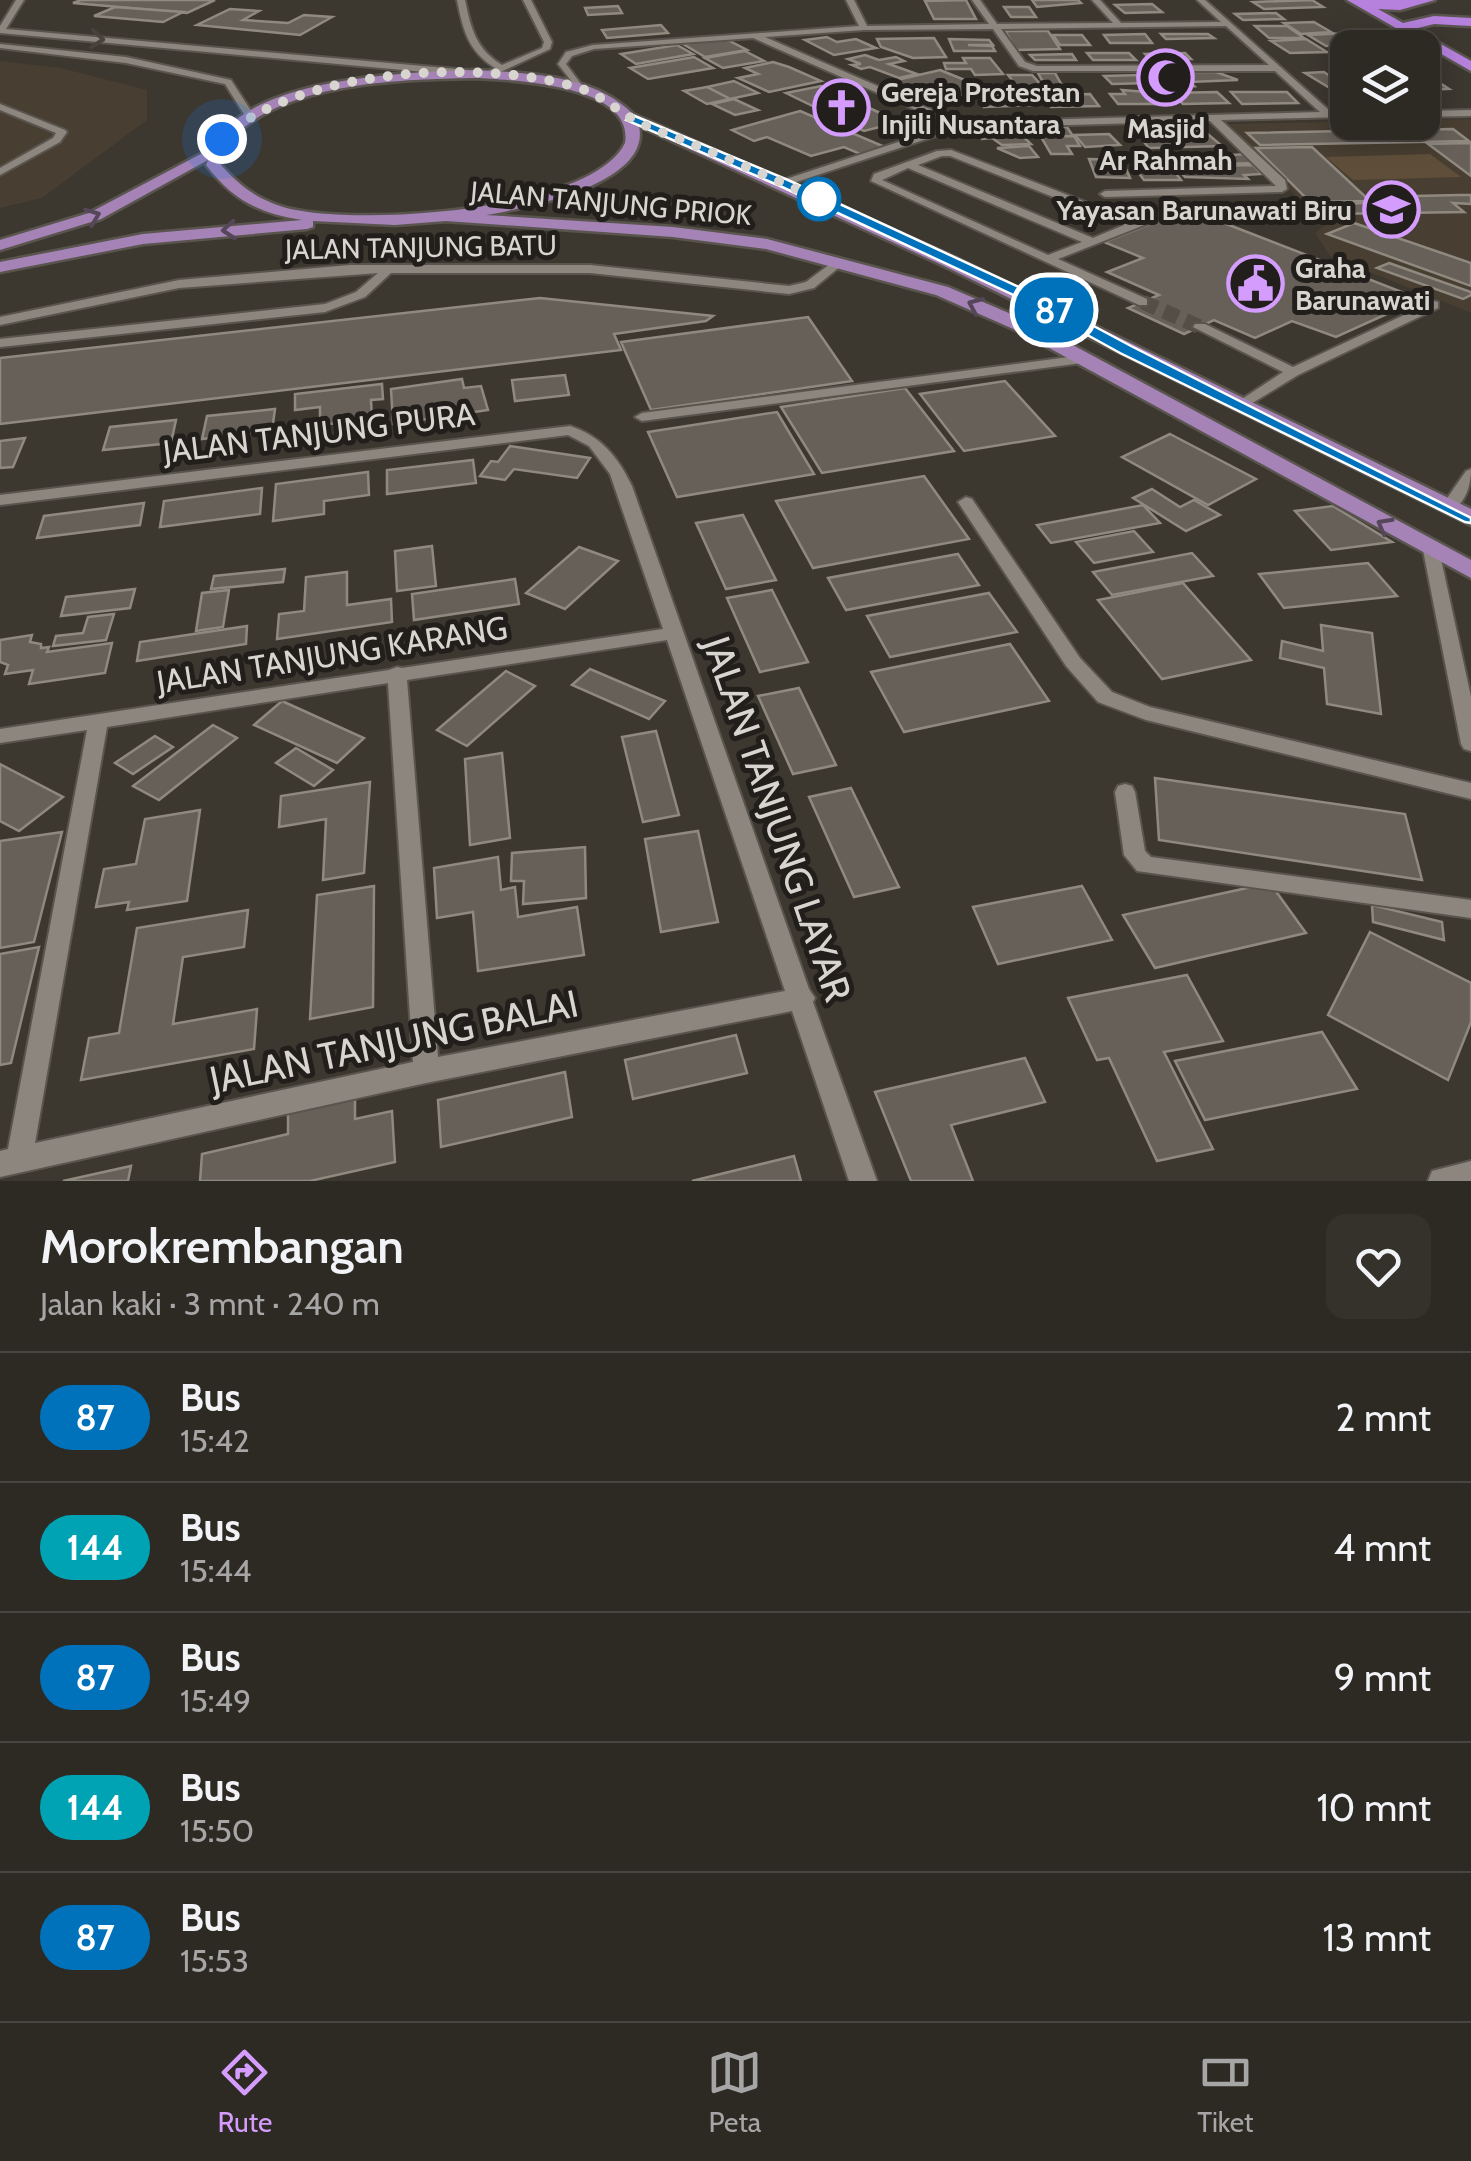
<!DOCTYPE html>
<html lang="id">
<meta charset="utf-8">
<style>
body{margin:0;font-family:Cabin,sans-serif;background:#35312b;color:#f1f3f6;height:100vh;display:flex;flex-direction:column;font-size:38px;white-space:nowrap}
*{box-sizing:border-box;margin:0}
p{font-size:32px;color:#a7a6a6}
.icon{flex:none;width:55px;height:55px;fill:none;stroke:currentColor;stroke-width:2;stroke-linecap:round;stroke-linejoin:round}
.map{position:relative;height:1181px;overflow:hidden}
.details{display:flex;flex-direction:column;background:#2d2923;flex:1}
.details>*{flex:none}
.badge{padding:0 20px;border-radius:32px;font-size:35px;line-height:65px}
.buttons{position:absolute;left:1330px;top:30px;display:grid;gap:20px}
.buttons a{display:grid;place-items:center;width:110px;height:110px;border-radius:20px;background:#2d2923;box-shadow:0 5px 25px #0003,0 0 0 2px #484541;font-size:50px}
.you{position:absolute;width:50px;height:50px;margin:-25px;border:8px solid #fff;border-radius:50%;background:#1a73e8;box-shadow:0 0 0 15px #1a73e833}
.map>.badge{position:absolute;translate:-50% -50%;box-shadow:0 0 0 5px #fff}
.round{display:grid;place-items:center;flex:none;width:105px;height:105px;border-radius:20px;background:#35312b}
.summary{display:flex;align-items:center;justify-content:space-between;height:170px;padding:0 40px}
h1{font-size:48px;font-weight:600;line-height:75px}
ul{padding:0;list-style:none}
li{display:flex;align-items:center;gap:30px;height:130px;padding:0 40px;border-top:2px solid #484541}
li div{flex:1}
li b{display:block;font-size:38px}
li em{font-style:normal}
li .badge{min-width:110px;font-weight:700;text-align:center}
.menu{display:flex;justify-content:space-around;align-items:center;height:140px;border-top:2px solid #484541;background:#2d2923;font-size:28px;color:#a7a6a6}
.menu a{display:grid;justify-items:center;gap:5px}
.menu .active{color:#d39cfd}
.map>svg:first-child{display:block}
.built{fill:#483e31}
.green{fill:#5f4f3a}
.building{fill:#666058;stroke:#8f8980;stroke-width:2.5}
.lines{fill:none;stroke-linecap:round;stroke-linejoin:round}
.minor-tunnel-far1{stroke:#534f47;stroke-width:11;stroke-dasharray:11 5;stroke-linecap:butt}
.minor-tunnel{stroke:#534f47;stroke-width:15;stroke-dasharray:15 8;stroke-linecap:butt}
.minor-casing{stroke:#59554e;stroke-width:4}
.major-casing{stroke:#59554e;stroke-width:5}
.highway-casing{stroke:#59554e;stroke-width:5}
.minor{fill:#8d867e;fill-rule:evenodd}
.major{fill:#a583b6;fill-rule:evenodd}
.highway{fill:#b581dc;fill-rule:evenodd}
.oneway{stroke:#47423e}
.oneway2{stroke:#564659}
.line{fill:#0072bc;stroke:#fff;stroke-width:2.5}
.walk{stroke:#d8d4cf;stroke-width:10;stroke-dasharray:0 18}
.stop-dot{fill:#fff;stroke:#0072bc;stroke-width:5}
.labels{text-anchor:middle;stroke-width:10;stroke-linejoin:round;paint-order:stroke}
.far-poi-label{font-size:28px;font-weight:bold;fill:#d8d4cf;stroke:#211e1b;text-anchor:start}
.far-street-label{font-size:28px;fill:#d8d4cf;stroke:#211e1b}
.street-label{font-size:32px;fill:#d8d4cf;stroke:#211e1b}
.near-street-label{font-size:38px;fill:#d8d4cf;stroke:#211e1b}
</style>
<div class="map">
<svg width="1471" height="1181" viewBox="0 0 1471 1181">
<rect width="100%" height="100%" fill="#3c372f"/>
<g class="built">
<polygon points="0,61 61,68 147,90 147,120 42,198 0,208"/>
<polygon points="1471,119 1471,313 1330,256 1315,233 1324,226 1229,124"/>
</g>
<polygon class="green" points="1430,154 1461,177 1353,180 1326,157"/>
<g class="building">
<polygon points="81,0 215,0 187,13 73,3"/>
<polygon points="966,0 976,19 934,19 925,1"/>
<polygon points="1032,0 1078,0 1081,3 1037,7"/>
<polygon points="1312,0 1323,7 1264,9 1253,2"/>
<polygon points="1152,4 1162,12 1125,13 1115,5"/>
<polygon points="618,6 622,13 588,15 585,8"/>
<polygon points="115,7 183,12 163,22 94,16"/>
<polygon points="1004,7 1029,7 1036,17 1011,17"/>
<polygon points="230,9 259,11 243,20 288,23 304,15 332,17 300,35 197,25"/>
<polygon points="1276,13 1284,19 1243,20 1235,14"/>
<polygon points="1314,22 1331,32 1301,34 1284,23"/>
<polygon points="661,25 668,33 607,38 602,30"/>
<polygon points="1255,26 1287,26 1304,38 1269,38"/>
<polygon points="1005,31 1048,31 1060,49 1016,50"/>
<polygon points="1367,32 1387,43 1326,46 1308,35"/>
<polygon points="1145,34 1152,43 1110,43 1104,35"/>
<polygon points="1161,34 1208,34 1214,38 1166,39"/>
<polygon points="1053,35 1082,35 1090,45 1060,45"/>
<polygon points="827,37 837,42 856,39 876,48 834,55 805,40"/>
<polygon points="724,38 747,50 705,57 683,44"/>
<polygon points="934,38 946,57 913,58 881,47 877,39"/>
<polygon points="949,39 989,40 993,45 968,45 992,46 995,51 954,51"/>
<polygon points="1306,39 1327,52 1290,53 1271,41"/>
<polygon points="677,45 693,54 636,64 621,54"/>
<polygon points="745,51 764,61 723,68 705,58"/>
<polygon points="1087,53 1129,53 1136,60 1093,60"/>
<polygon points="1185,53 1191,59 1150,59 1145,54"/>
<polygon points="1072,54 1076,60 1035,60 1030,55"/>
<polygon points="865,55 879,60 896,57 904,61 889,64 917,74 899,78 870,67 861,69 852,65 861,64 848,59"/>
<polygon points="694,57 713,68 648,79 630,68"/>
<polygon points="963,58 990,58 1003,74 975,75 971,69 946,69 944,63 966,63"/>
<polygon points="773,62 789,67 821,81 769,92 738,78 758,74 745,68"/>
<polygon points="940,70 987,89 935,101 888,82"/>
<polygon points="1143,72 1180,72 1194,86 1155,87"/>
<polygon points="1143,72 1180,72 1194,86 1155,87"/>
<polygon points="1180,72 1216,72 1238,80 1190,82"/>
<polygon points="1324,72 1348,89 1348,99 1305,73"/>
<polygon points="1038,73 1055,73 1064,89 1047,89"/>
<polygon points="1426,74 1449,89 1422,90 1422,75"/>
<polygon points="1008,75 1032,75 1044,88 1019,88"/>
<polygon points="1141,75 1149,83 1112,84 1104,76"/>
<polygon points="734,81 758,93 730,99 707,87"/>
<polygon points="821,86 900,122 864,131 786,93"/>
<polygon points="707,87 730,99 707,104 684,91"/>
<polygon points="1122,90 1159,93 1168,104 1118,104 1110,94 1125,94"/>
<polygon points="1217,92 1229,103 1183,104 1172,93"/>
<polygon points="1231,92 1287,92 1298,103 1242,104"/>
<polygon points="1090,94 1099,106 1051,107 1042,95"/>
<polygon points="1029,95 1037,105 984,107 976,96"/>
<polygon points="734,99 758,110 735,115 712,104"/>
<polygon points="800,111 885,147 860,154 844,147 811,156 767,137 754,141 732,130"/>
<polygon points="1019,126 1067,127 1073,136 1026,137"/>
<polygon points="1013,127 1031,144 1002,145 992,138 982,139 977,130"/>
<polygon points="1453,129 1469,141 1260,145 1247,133"/>
<polygon points="1203,130 1222,146 1149,148 1135,131"/>
<polygon points="1109,134 1120,145 1085,147 1075,135"/>
<polygon points="1074,136 1080,146 1067,146 1072,154 1051,154 1041,137"/>
<polygon points="1471,143 1471,176 1428,144"/>
<polygon points="1029,146 1038,157 1020,158 997,148"/>
<polygon points="1312,147 1370,201 1310,202 1256,148"/>
<polygon points="1250,154 1260,163 1216,164 1207,156"/>
<polygon points="1160,155 1169,164 1135,165 1127,156"/>
<polygon points="1089,159 1122,160 1130,178 1096,177"/>
<polygon points="1205,160 1211,166 1253,165 1262,174 1244,175 1248,179 1185,177 1170,161"/>
<polygon points="1134,167 1171,167 1181,180 1144,180"/>
<polygon points="1460,195 1471,195 1471,204 1453,203 1464,212 1328,214 1320,206 1376,202 1370,197"/>
<polygon points="1188,209 1420,299 1336,337 1292,321 1255,338 1214,320 1184,334 1128,308 1159,295 1107,272 1143,258 1104,242"/>
<polygon points="1354,223 1471,263 1471,286 1327,234"/>
<polygon points="1389,263 1471,292 1471,295 1463,299 1377,268"/>
<polygon points="540,298 713,316 706,321 614,334 621,350 0,424 0,358"/>
<polygon points="808,317 852,381 651,410 621,342"/>
<polygon points="565,375 569,395 515,401 512,380"/>
<polygon points="462,379 464,388 481,386 488,410 393,424 391,389"/>
<polygon points="1005,381 1055,436 964,451 920,394"/>
<polygon points="382,384 383,399 371,400 372,419 320,425 320,407 295,410 295,394"/>
<polygon points="905,388 954,451 822,473 781,407"/>
<polygon points="275,409 272,431 202,439 207,416"/>
<polygon points="777,412 814,474 677,497 648,432"/>
<polygon points="176,420 171,443 103,450 110,427"/>
<polygon points="1170,434 1256,479 1208,505 1122,457"/>
<polygon points="25,438 13,467 0,468 0,441"/>
<polygon points="510,446 590,458 577,478 514,469 505,480 480,476 491,461 498,462"/>
<polygon points="473,460 476,483 387,494 387,470"/>
<polygon points="368,472 369,495 324,501 324,514 273,521 276,484"/>
<polygon points="924,476 969,539 813,568 776,501"/>
<polygon points="262,488 260,514 160,527 164,501"/>
<polygon points="1152,489 1180,507 1194,500 1220,515 1186,531 1133,498"/>
<polygon points="144,503 140,525 37,538 44,516"/>
<polygon points="1143,505 1160,523 1051,543 1037,525"/>
<polygon points="1333,506 1392,542 1331,550 1295,511"/>
<polygon points="743,515 776,580 726,589 696,523"/>
<polygon points="1134,531 1153,552 1094,563 1076,542"/>
<polygon points="432,546 436,586 397,591 395,551"/>
<polygon points="579,547 618,561 565,609 526,593"/>
<polygon points="1192,553 1213,576 1112,595 1093,572"/>
<polygon points="958,554 979,585 846,610 828,578"/>
<polygon points="1368,563 1397,596 1284,608 1259,574"/>
<polygon points="285,569 283,582 211,589 214,576"/>
<polygon points="347,572 347,605 391,599 392,622 277,639 279,614 304,611 306,577"/>
<polygon points="515,579 519,604 414,620 412,594"/>
<polygon points="1183,583 1251,660 1162,679 1098,600"/>
<polygon points="135,589 130,608 61,616 66,597"/>
<polygon points="229,590 223,627 196,631 202,593"/>
<polygon points="772,590 808,662 760,672 727,598"/>
<polygon points="989,593 1017,632 890,657 867,616"/>
<polygon points="114,614 106,640 53,646 56,636 83,633 88,617"/>
<polygon points="1321,625 1372,633 1381,714 1327,704 1324,668 1280,658 1282,641 1323,651"/>
<polygon points="247,626 246,644 137,661 140,642"/>
<polygon points="32,635 30,642 41,644 41,648 49,647 47,652 112,643 105,673 29,684 33,670 5,674 8,665 0,662 0,640"/>
<polygon points="1010,644 1049,701 904,732 871,672"/>
<polygon points="590,669 665,701 649,719 572,685"/>
<polygon points="506,671 535,686 467,746 437,730"/>
<polygon points="799,688 836,765 793,774 758,696"/>
<polygon points="282,701 364,738 337,763 254,725"/>
<polygon points="213,725 237,738 159,800 133,786"/>
<polygon points="656,731 679,815 643,822 622,737"/>
<polygon points="155,736 173,747 133,774 115,763"/>
<polygon points="296,748 333,770 314,786 276,763"/>
<polygon points="502,753 510,838 470,845 465,759"/>
<polygon points="0,764 63,797 19,831 0,821"/>
<polygon points="1155,778 1405,814 1422,880 1159,840"/>
<polygon points="370,782 364,873 323,880 326,819 279,827 281,796"/>
<polygon points="851,788 899,887 854,897 809,797"/>
<polygon points="200,810 187,901 127,910 129,902 96,907 104,869 136,864 145,819"/>
<polygon points="698,831 718,922 661,932 645,839"/>
<polygon points="62,832 34,942 0,948 0,841"/>
<polygon points="585,847 586,898 523,904 524,881 511,881 512,853"/>
<polygon points="498,857 501,890 515,887 518,917 577,907 584,955 478,971 473,912 437,918 434,868"/>
<polygon points="1270,883 1306,933 1155,968 1123,915"/>
<polygon points="374,886 373,1007 310,1019 317,895"/>
<polygon points="1082,886 1112,940 998,964 973,907"/>
<polygon points="1372,905 1442,922 1444,940 1373,922"/>
<polygon points="248,910 244,947 183,957 173,1024 257,1009 254,1049 81,1080 89,1038 119,1033 137,928"/>
<polygon points="1370,932 1471,983 1471,1022 1448,1080 1328,1015"/>
<polygon points="39,947 11,1063 0,1065 0,954"/>
<polygon points="1187,975 1223,1041 1164,1052 1213,1149 1157,1161 1109,1058 1097,1060 1068,998"/>
<polygon points="1322,1032 1357,1089 1205,1120 1175,1061"/>
<polygon points="736,1035 747,1073 633,1099 625,1060"/>
<polygon points="1025,1058 1045,1102 951,1125 973,1181 911,1181 875,1092"/>
<polygon points="565,1072 572,1117 441,1147 438,1100"/>
<polygon points="355,1098 355,1119 392,1111 395,1162 310,1181 200,1181 202,1154 288,1134 288,1113"/>
<polygon points="794,1156 801,1181 692,1181"/>
<polygon points="131,1166 128,1181 63,1181"/>
</g>
<g class="lines">
<polyline class="minor-tunnel-far1" points="1143,302 1147,304"/>
<polyline class="minor-tunnel" points="1143,302 1200,327"/>
<defs>
<g id="minor">
<polygon points="16,0 24,0 6,29 468,70 472,73 468,76 0,33 0,26"/>
<path d="M457 0H465C471 29 476 49 502 65L542 48 544 42 523 0H531L552 42 550 49 492 76H486V72L495 68C468 51 463 30 457 0Z"/>
<path d="M846 0H854L867 26 989 24 972 0H980L997 24 1113 23 1092 0H1100L1121 23 1221 22 1197 0H1205L1331 112 1348 111V117L1221 120 1285 180 1287 189 1282 192 1105 197 1100 194 1105 191 1276 186 1210 121 960 128 784 186 780 185V181L950 125 753 38 594 49 572 56 566 64 584 88 579 91 558 64 566 52 593 45 859 26ZM1226 26 1269 65 1037 66 1025 62 1001 29ZM993 29 1019 66 1033 71H1275L1320 112 960 122 765 37 864 30Z"/>
<polygon points="0,44 126,57 231,80 255,117 247,119 225,84 126,63 0,48"/>
<polygon points="0,104 65,130 67,132 60,142 0,175 0,168 53,138 56,133 0,110"/>
<polygon points="1471,110 1471,116 1422,117 1422,111"/>
<path d="M951 150 1135 221 1172 207H1180V211L1058 259 1147 299V305H1139L871 181 874 174 937 151ZM942 156H950L1124 225 1093 238 918 165ZM908 168 1082 242 1048 255 882 180Z"/>
<polygon points="838,258 844,262 842,265 814,288 789,294 590,273 391,273 365,297 325,312 0,347 0,339 325,304 356,292 378,273 179,288 0,325 0,317 179,280 350,265 590,265 789,286 806,282"/>
<polygon points="1434,301 1438,302 1438,308 1298,375 1241,410 1234,406 1236,403 1283,372 1193,327 1195,324 1205,324 1293,367"/>
<polygon points="1084,355 1091,359 1089,362 642,421 635,417 642,413"/>
<path d="M570 426C601 436 618 457 632 486L809 989 815 998 813 1002 877 1181H849L792 1011 426 1083 0 1177V1151L8 1149 87 730 0 743V729L389 670 397 667 402 668 663 629 610 474 589 446 568 435 0 505V495ZM667 640 785 991 438 1057 407 680ZM388 683 413 1062 35 1143 107 727Z"/>
<path d="M1471 469C1471 486 1465 505 1449 512L1443 510 1441 507 1466 471Z"/>
<polygon points="966,497 972,499 1080,658 1112,692 1150,707 1471,783 1471,799 1146,720 1098,702 1066,666 958,502"/>
<polygon points="1431,545 1439,550 1471,697 1471,751 1464,749 1461,744 1423,550"/>
<polygon points="1125,784 1132,786 1135,792 1145,851 1151,857 1471,900 1471,918 1137,871 1124,855 1115,792 1118,786"/>
<polygon points="1471,1161 1471,1181 1428,1181 1432,1171"/>
</g>
<path id="major" d="M476 70C528 73 595 75 633 114L954 257 1471 509V525L942 265 639 126C652 184 525 208 486 215L673 227 767 239 948 287 1032 323 1471 560V578L1018 331 936 295 766 249 673 237 446 221 395 225 313 221V227L307 229 143 244 0 272V262L143 234 302 220C258 213 233 200 206 165L208 160 101 219 0 250V240L89 213 214 147C244 77 411 72 476 70ZM476 78C514 80 635 85 625 143 591 213 350 227 283 207 255 198 239 185 221 165 224 155 227 144 234 137 285 82 405 79 476 78Z"/>
<polygon id="highway" points="1347,0 1435,0 1400,10 1378,9 1403,23 1434,16 1471,18 1471,26 1434,24 1414,29 1471,61 1471,71"/>
</defs>
<use href="#minor" class="minor-casing"/>
<use href="#major" class="major-casing"/>
<use href="#highway" class="highway-casing"/>
<use href="#minor" class="minor"/>
<use href="#major" class="major"/>
<use href="#highway" class="highway"/>
</g>
<defs><path id="oneway-chevron" d="M-2-3.5L2.5 0L-2 3.5" fill="none" stroke-width="1.6" stroke-linecap="round" stroke-linejoin="round" transform="scale(2.5)"/></defs>
<use class="oneway" href="#oneway-chevron" transform="translate(97 39) rotate(5)"/>
<g class="oneway2">
<use href="#oneway-chevron" transform="translate(93 216) rotate(-21)"/>
<use href="#oneway-chevron" transform="translate(229 230) rotate(175)"/>
<use href="#oneway-chevron" transform="translate(975 305) rotate(-156)"/>
<use href="#oneway-chevron" transform="translate(1384 525) rotate(-151)"/>
</g>
<polygon class="line" points="630,114 788,180 1034,294 1131,346 1471,518 1471,523 1465,522 1120,353 1024,300 780,186 626,120"/>
<g class="lines">
<path class="walk" d="M222 139C297 68 483 58 579 88 600 95 613 107 631 118 649 129 674 136 694 145 736 162 778 181 819 199"/>
</g>
<defs>
<symbol id="mosque-ring" viewBox="-11 -11 22 22"><circle r="9.5" fill="#211e1b" stroke="#d39cfd" stroke-width="1.5"/><path d="M3.5-4.9A6 6 0 1 0 3.5 4.9A5 5 0 1 1 3.5-4.9Z" fill="#d39cfd"/></symbol>
<symbol id="church-ring" viewBox="-11 -11 22 22"><circle r="9.5" fill="#211e1b" stroke="#d39cfd" stroke-width="1.5"/><path d="M-1.2-6h2.4v3.5h3.3v2.4h-3.3V6h-2.4V-.1h-3.3v-2.4h3.3Z" fill="#d39cfd"/></symbol>
<symbol id="school-ring" viewBox="-11 -11 22 22"><circle r="9.5" fill="#211e1b" stroke="#d39cfd" stroke-width="1.5"/><path d="M0-5L7-2L0 1L-7-2ZM-4 1L0 2.5L4 1V4Q0 6-4 4Z" fill="#d39cfd"/></symbol>
<symbol id="civic-ring" viewBox="-11 -11 22 22"><circle r="9.5" fill="#211e1b" stroke="#d39cfd" stroke-width="1.5"/><path d="M-.6-6.5H3V-4.5H.6V-3L4-1V1h2V6H-6V1h2V-1L-.6-3ZM-1.2 2.5V6h2.4V2.5Z" fill="#d39cfd"/></symbol>
</defs>
<g fill-rule="evenodd">
<use href="#mosque-ring" x="1134" y="46" width="63" height="63"/>
<use href="#church-ring" x="810" y="76" width="63" height="63"/>
<use href="#school-ring" x="1360" y="178" width="63" height="63"/>
<use href="#civic-ring" x="1224" y="252" width="63" height="63"/>
</g>
<circle class="stop-dot" cx="819" cy="199" r="20"/>
<g class="labels">
<g class="far-poi-label">
<text x="881" y="102">Gereja Protestan<tspan x="881" dy="32">Injili Nusantara</tspan></text>
<text x="1166" y="138" text-anchor="middle">Masjid<tspan x="1166" dy="32">Ar Rahmah</tspan></text>
<text x="1352" y="220" text-anchor="end">Yayasan Barunawati Biru</text>
<text x="1295" y="278">Graha<tspan x="1295" dy="32">Barunawati</tspan></text>
</g>
<g class="far-street-label">
<text transform="translate(611 203) rotate(5)" y="10">JALAN TANJUNG PRIOK</text>
<text transform="translate(421 247) rotate(-1)" y="10">JALAN TANJUNG BATU</text>
</g>
<g class="street-label">
<text transform="translate(319 433) rotate(-7)" y="11">JALAN TANJUNG PURA</text>
<text transform="translate(332 655) rotate(-9)" y="11">JALAN TANJUNG KARANG</text>
</g>
<g class="near-street-label">
<text transform="translate(777 819) rotate(71)" y="13">JALAN TANJUNG LAYAR</text>
<text transform="translate(394 1042) rotate(-12)" y="13">JALAN TANJUNG BALAI</text>
</g>
</g>
</svg>
<div class="buttons">
<a><svg class="icon" aria-label="layers" viewBox="0 0 24 24"><path d="M12 4l9 5-9 5-9-5zM3 14l9 5 9-5"/></svg></a>
</div>
<div class="you" style="left:222px;top:139px"></div>
<b class="badge" style="left:1054px;top:310px;background:#0072bc;color:#fff">87</b>
</div>
<section class="details">
<div class="summary"><div><h1>Morokrembangan</h1><p>Jalan kaki · 3 mnt · 240 m</p></div><a class="round"><svg class="icon" aria-label="heart" viewBox="0 0 24 24"><path d="M12 20l-8-8c-3-5 5-10 8-4 3-6 11-1 8 4z"/></svg></a></div>
<ul>
<li><span class="badge" style="background:#0072bc;color:#fff">87</span><div><b>Bus</b><p>15:42</p></div><em>2 mnt</em></li>
<li><span class="badge" style="background:#00a3b4;color:#fff">144</span><div><b>Bus</b><p>15:44</p></div><em>4 mnt</em></li>
<li><span class="badge" style="background:#0072bc;color:#fff">87</span><div><b>Bus</b><p>15:49</p></div><em>9 mnt</em></li>
<li><span class="badge" style="background:#00a3b4;color:#fff">144</span><div><b>Bus</b><p>15:50</p></div><em>10 mnt</em></li>
<li><span class="badge" style="background:#0072bc;color:#fff">87</span><div><b>Bus</b><p>15:53</p></div><em>13 mnt</em></li>
</ul>
</section>
<nav class="menu">
<a class="active"><svg class="icon" aria-label="directions" viewBox="0 0 24 24"><path d="M12 3l9 9-9 9-9-9zM9 14v-3h6M13 9l2 2-2 2"/></svg>Rute</a>
<a><svg class="icon" aria-label="map" viewBox="0 0 24 24"><path d="M3 6l6-2 6 2 6-2v14l-6 2-6-2-6 2zM9 4v14M15 6v14"/></svg>Peta</a>
<a><svg class="icon" aria-label="tickets" viewBox="0 0 24 24"><path d="M3 7h18v10H3zM15 7v10"/></svg>Tiket</a>
</nav>
